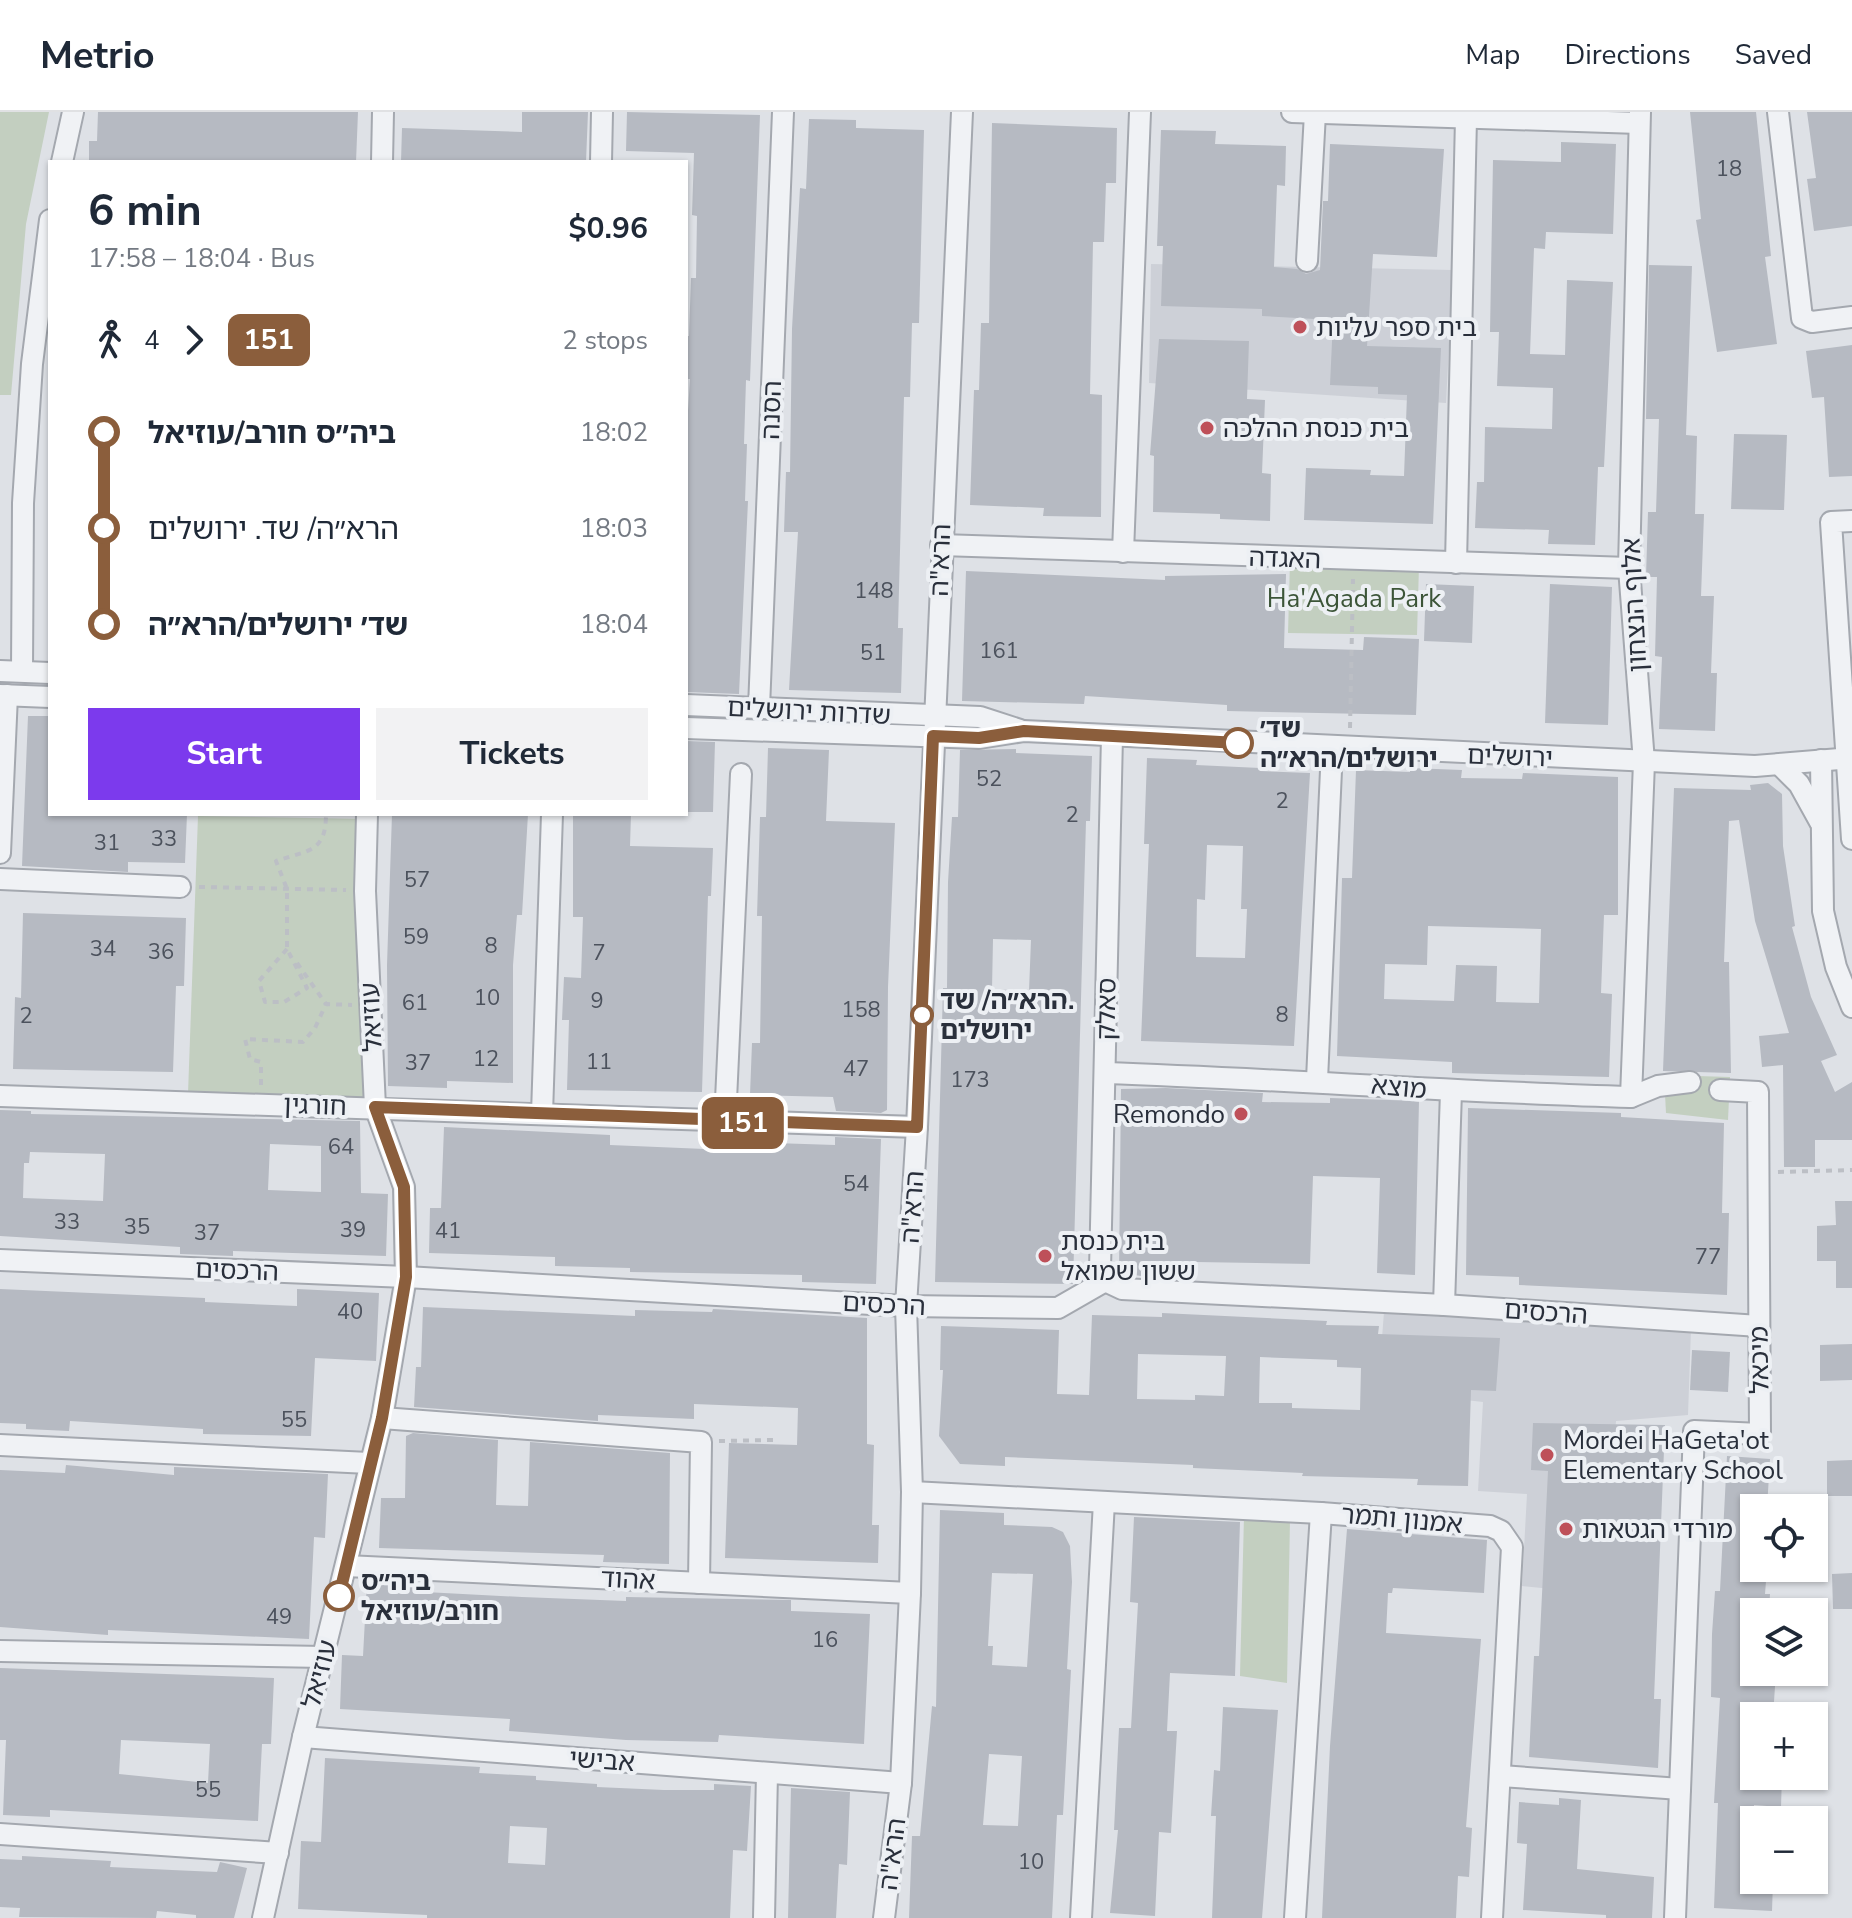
<!DOCTYPE html>
<meta charset="utf-8">
<style>
body{margin:0;font-family:"Nunito Sans","Noto Sans Hebrew",sans-serif;background:#f2f2f3;color:#1f2937;height:100vh;display:flex;flex-direction:column;font-size:30px;white-space:nowrap}
*{box-sizing:border-box;margin:0}
p{font-size:26px;color:#747a83}
.icon{flex:none;width:44px;height:44px;fill:none;stroke:currentColor;stroke-width:2;stroke-linecap:round;stroke-linejoin:round}
.map{position:relative;flex:1;overflow:hidden}
.drawer{position:absolute;left:48px;top:48px;width:640px;height:656px;display:flex;flex-direction:column;background:#fff;border-radius:0px;box-shadow:0 2px 6px #0004}
.drawer>*{flex:none}
.badge{padding:0 16px;border-radius:12px;font-size:28px;line-height:52px}
.tools{position:absolute;left:1740px;top:1382px;display:grid;gap:16px}
.tools a{display:grid;place-items:center;width:88px;height:88px;border-radius:0px;background:#fff;box-shadow:0 2px 6px #0004;font-size:40px}
.map>.badge{position:absolute;translate:-50% -50%;box-shadow:0 0 0 4px #fff}
.legs{display:flex;align-items:center;gap:12px;height:88px;padding:0 40px;font-size:26px}
.legs p{margin-inline-start:auto}
.summary{display:flex;align-items:center;justify-content:space-between;height:136px;padding:0 40px}
h1{font-size:44px;font-weight:700;line-height:60px}
.cta{display:flex;gap:16px;margin-top:auto;padding:16px 40px}
.cta a{flex:1;height:92px;border-radius:0px;background:#7c3aed;color:#fff;font-size:32px;font-weight:700;line-height:92px;text-align:center}
.cta a+a{background:#f2f2f3;color:#1f2937}
ul{padding:0 40px;list-style:none}
li{display:flex;align-items:center;gap:28px;height:96px;font-size:30px}
li i{display:grid;place-items:center;width:12px;height:100%;margin:0 10px;background:currentColor}
li i::after{content:'';width:20px;height:20px;margin:-10px;border:6px solid;border-radius:50%;background:#fff}
li p{margin-inline-start:auto}
li:first-child i{background:linear-gradient(#0000 50%,currentColor 0)}
li:last-child i{background:linear-gradient(currentColor 50%,#0000 0)}
header{display:flex;align-items:center;gap:48px;box-sizing:border-box;height:112px;padding:0 40px;background:#fff;border-bottom:2px solid #e0e1e3}
header strong{font-size:38px}
nav{display:flex;gap:44px;margin-inline-start:auto;font-size:28px}
.map>svg:first-child{display:block}
.built{fill:#cdd0d7}
.green{fill:#c3cfc0}
.building{fill:#b6bac2;fill-rule:evenodd}
.lines{fill:none;stroke-linecap:round;stroke-linejoin:round}
.minor-casing{stroke:#a4a8af;stroke-width:24}
.path{stroke:#bcbfc5;stroke-width:4;stroke-dasharray:6 6;stroke-linecap:butt}
.minor{stroke:#f0f2f5;stroke-width:20}
.line-1-casing{stroke:#fff;stroke-width:18}
.line-1{stroke:#8b5e3c;stroke-width:12}
.poi-dot{fill:#be5059;stroke:#edf0f4;stroke-width:3}
.stop-1-dot{fill:#fff;stroke:#8b5e3c;stroke-width:4}
.labels{text-anchor:middle;stroke-width:8;stroke-linejoin:round;paint-order:stroke}
.number-label{font-size:22px;fill:#4c525d}
.poi-label{font-size:26px;fill:#292f3b;stroke:#edf0f4;text-anchor:start}
.street-label{font-size:26px;fill:#292f3b;stroke:#edf0f4}
.park-label{font-size:26px;fill:#3c5538;stroke:#edf0f4}
.stop-label{font-size:26px;font-weight:bold;fill:#292f3b;stroke:#edf0f4;text-anchor:start}
</style>
<header>
<strong>Metrio</strong>
<nav><a>Map</a><a>Directions</a><a>Saved</a></nav>
</header>
<div class="map">
<svg width="1852" height="1806" viewBox="0 0 1852 1806">
<rect width="100%" height="100%" fill="#dee1e6"/>
<g class="built">
<polygon points="1151,152 1453,158 1446,291 1149,271"/>
<polygon points="1384,1200 1691,1217 1688,1303 1616,1309 1603,1482 1522,1474 1527,1382 1478,1379 1483,1290 1378,1278"/>
</g>
<g class="green">
<polygon points="0,0 49,0 26,112 11,283 0,283"/>
<polygon points="1290,450 1419,453 1417,523 1288,521"/>
<polygon points="198,704 367,707 366,988 188,982"/>
<polygon points="1664,963 1730,965 1728,1008 1666,1001"/>
<polygon points="1244,1404 1290,1407 1287,1571 1240,1564"/>
</g>
<g class="building">
<polygon points="98,0 358,0 356,50 89,50 89,29 97,29"/>
<polygon points="522,0 588,0 586,50 401,50 402,16 522,20"/>
<polygon points="627,0 760,3 750,269 746,268 744,332 747,332 745,389 748,389 739,582 686,580 686,330 690,267 686,267 686,224 689,224 691,166 696,166 697,104 692,103 694,41 626,39"/>
<polygon points="1690,0 1756,0 1771,144 1765,145 1777,232 1717,240 1696,108 1701,107"/>
<polygon points="1807,0 1852,0 1852,114 1814,119 1807,67 1816,66"/>
<polygon points="809,7 856,8 856,16 924,18 919,211 912,211 910,285 904,285 898,516 903,516 901,581 789,578 798,420 784,420 786,360 790,360 792,217 800,76 806,77"/>
<polygon points="992,11 1117,16 1116,71 1106,71 1104,130 1093,130 1090,282 1102,283 1101,405 1043,404 1044,396 970,393 974,278 979,278 981,211 989,211"/>
<polygon points="1161,18 1216,19 1215,32 1286,34 1285,74 1277,73 1274,155 1297,157 1306,162 1320,158 1323,89 1328,89 1330,32 1444,37 1437,145 1373,142 1367,234 1441,236 1433,412 1304,408 1306,356 1371,358 1370,363 1404,364 1407,283 1378,282 1378,275 1330,273 1333,208 1262,204 1262,197 1161,194 1163,134 1157,134"/>
<polygon points="1561,30 1616,32 1613,122 1546,120 1545,137 1534,136 1530,242 1565,243 1567,168 1613,170 1604,355 1598,355 1595,433 1548,432 1549,418 1475,416 1477,370 1484,370 1485,315 1552,317 1553,276 1497,274 1499,220 1490,220 1493,48 1561,50"/>
<polygon points="1649,153 1692,154 1686,323 1697,324 1695,402 1704,402 1701,484 1714,484 1711,561 1717,561 1715,619 1659,617 1662,545 1655,544 1657,465 1646,465 1648,400 1656,400 1659,307 1646,307"/>
<polygon points="1159,227 1249,229 1247,287 1265,288 1262,361 1271,362 1270,409 1220,407 1220,402 1153,400 1154,344 1150,343"/>
<polygon points="1852,233 1852,364 1829,365 1824,285 1812,286 1806,239"/>
<polygon points="1734,322 1787,323 1784,398 1731,397"/>
<polygon points="966,459 1165,468 1165,464 1286,462 1284,536 1363,538 1364,525 1419,527 1416,603 1227,599 1227,593 1085,584 1084,592 962,589"/>
<polygon points="1426,472 1474,474 1472,531 1424,529"/>
<polygon points="1550,472 1612,475 1608,613 1545,611"/>
<polygon points="28,604 50,604 50,702 187,702 185,751 128,750 128,760 22,754"/>
<polygon points="686,629 715,630 713,700 686,700"/>
<polygon points="768,636 829,638 826,709 895,711 888,875 887,998 881,1001 836,999 833,985 750,983 752,931 760,931 762,804 757,804 760,705 766,705"/>
<path d="M1016 637V641L1092 644 1090 709H1086L1073 1172 935 1170 943 876H947L948 770 952 705H958L960 638ZM993 827 1031 828 1029 879 992 877Z"/>
<path d="M1147 646 1197 648 1196 653 1260 656V659L1310 661 1294 934 1141 929 1149 732H1144ZM1207 733 1243 734 1241 797H1247L1245 846 1196 845 1197 787 1205 788Z"/>
<path d="M1410 656 1462 658 1461 666 1522 667 1523 661 1618 665V803H1604L1601 881 1612 882 1609 965 1452 961V950L1337 944 1342 766H1352L1356 658 1410 660ZM1428 814 1541 817 1539 891 1496 890 1497 854 1456 853 1454 889 1384 887 1385 852 1427 853Z"/>
<polygon points="1768,671 1782,682 1783,734 1795,814 1792,815 1811,885 1837,943 1821,949 1835,980 1852,970 1852,1028 1815,1028 1815,1055 1784,1055 1783,953 1762,955 1759,924 1789,921 1755,809 1739,708 1729,709 1724,850 1729,850 1731,961 1663,959 1674,676 1751,678 1750,673"/>
<polygon points="392,702 528,702 522,803 517,803 513,853 513,971 447,969 447,976 388,974 387,853"/>
<polygon points="573,702 631,702 630,734 713,736 711,784 708,784 702,980 567,978 569,908 562,908 564,865 581,866 583,805 573,805"/>
<polygon points="23,801 186,806 184,874 176,874 173,960 13,957 15,885 21,886"/>
<polygon points="1166,976 1263,981 1262,990 1330,991 1330,986 1419,989 1415,1163 1377,1161 1380,1066 1313,1064 1310,1152 1196,1150 1196,1158 1149,1157 1149,1165 1119,1161 1121,977"/>
<polygon points="1468,996 1621,1001 1621,1005 1724,1011 1722,1101 1729,1101 1727,1183 1519,1173 1519,1165 1466,1163"/>
<path d="M0 998 31 999V1002L360 1009 361 1081 388 1082 386 1144 233 1139V1144L180 1142V1135L0 1124ZM270 1032 321 1034V1080L268 1078ZM30 1040 105 1042 103 1089 23 1086 24 1051H29Z"/>
<polygon points="444,1015 610,1023 610,1033 773,1040 774,1031 835,1033 835,1025 881,1027 876,1172 802,1170 802,1163 630,1160 630,1156 555,1154 555,1145 429,1141 430,1096 441,1096"/>
<polygon points="1835,1089 1852,1089 1852,1176 1836,1176 1836,1149 1817,1149 1817,1114 1836,1113"/>
<polygon points="0,1177 205,1186 205,1190 297,1194 297,1177 379,1181 376,1249 315,1246 311,1324 203,1322 203,1317 70,1309 69,1319 26,1317 26,1312 0,1311"/>
<polygon points="423,1195 635,1204 635,1198 712,1200 713,1197 867,1206 867,1332 874,1333 872,1413 879,1413 878,1451 725,1446 729,1331 797,1333 798,1296 694,1292 694,1307 598,1303 598,1309 414,1295 416,1255 421,1255"/>
<path d="M1162 1201 1327 1209 1326 1213 1379 1214 1378 1222 1500 1226 1496 1279 1471 1278 1468 1374 1417 1373 1418 1367 1302 1364 1303 1361 1193 1356V1353L1005 1345V1354L960 1352 939 1324 943 1258H940L941 1214 1059 1218 1057 1282 1089 1283 1092 1203 1162 1205ZM1138 1242 1226 1244 1224 1284 1195 1283V1288L1137 1287ZM1260 1245 1337 1248V1255L1361 1256 1360 1298 1292 1296V1291H1259Z"/>
<polygon points="1852,1232 1852,1268 1820,1269 1820,1233"/>
<polygon points="1692,1238 1730,1240 1728,1280 1690,1278"/>
<polygon points="1533,1311 1665,1313 1654,1587 1661,1587 1658,1656 1529,1645 1534,1544 1539,1544 1548,1359 1531,1358"/>
<polygon points="413,1321 498,1328 496,1393 528,1394 530,1330 670,1341 669,1452 603,1450 604,1443 379,1436 381,1386 405,1386 406,1324"/>
<polygon points="1727,1344 1770,1347 1767,1396 1754,1396 1754,1456 1767,1456 1765,1482 1770,1482 1769,1500 1754,1500 1754,1560 1776,1560 1773,1604 1754,1604 1754,1664 1782,1664 1781,1695 1754,1693 1754,1768 1773,1769 1772,1799 1714,1796 1718,1691 1714,1691 1720,1586 1711,1585 1712,1522 1715,1479 1720,1479"/>
<polygon points="1852,1348 1852,1384 1827,1384 1827,1349"/>
<polygon points="66,1353 174,1363 174,1355 328,1362 325,1426 314,1425 309,1527 108,1518 108,1523 0,1515 0,1358 65,1361"/>
<path d="M940 1398 1004 1401V1413L1052 1415 1063 1420 1070 1434 1072 1470 1067 1557 1071 1558 1063 1703H1057L1052 1806H909L912 1724H920L932 1594 936 1595ZM992 1461 1033 1462 1027 1555 992 1553 993 1534H988ZM989 1642 1022 1644 1018 1714 983 1713Z"/>
<polygon points="1134,1405 1240,1410 1235,1564 1170,1561 1167,1619 1177,1619 1171,1721 1159,1720 1155,1804 1110,1801 1118,1718 1114,1718 1119,1616 1131,1616 1138,1491 1130,1490"/>
<polygon points="1347,1417 1487,1428 1484,1481 1393,1476 1392,1481 1388,1481 1386,1521 1481,1527 1466,1715 1472,1716 1469,1765 1458,1764 1456,1806 1322,1806 1330,1634"/>
<polygon points="1852,1461 1852,1497 1833,1497 1832,1462"/>
<polygon points="367,1470 425,1473 425,1480 522,1485 626,1489 626,1485 791,1488 791,1499 870,1502 864,1632 719,1623 718,1630 626,1628 509,1619 510,1607 340,1597 342,1543 363,1544"/>
<path d="M0 1556 274 1566 271 1632H262L258 1709 50 1698V1705L3 1703 6 1628H0ZM121 1628 210 1632 208 1671 119 1662Z"/>
<polygon points="1223,1595 1278,1598 1262,1806 1212,1806 1216,1704 1211,1704 1214,1658 1220,1659"/>
<path d="M325 1646 480 1655 479 1661 536 1664V1668L597 1672V1675L664 1678H714V1672L751 1674 747 1739 733 1738 730 1806H427V1803L298 1797 301 1729 321 1730ZM510 1714 547 1716 545 1753 508 1751Z"/>
<polygon points="791,1676 850,1680 847,1753 839,1752 836,1806 788,1806"/>
<polygon points="1559,1686 1581,1688 1577,1757 1654,1765 1652,1806 1606,1806 1606,1803 1523,1798 1527,1732 1517,1731 1519,1690 1559,1693"/>
<polygon points="22,1744 111,1749 110,1755 172,1758 217,1760 220,1750 247,1756 234,1806 196,1806 196,1803 157,1799 156,1806 19,1805 20,1796 0,1795 0,1747 22,1748"/>
</g>
<g class="lines">
<defs>
<g id="minor">
<polyline points="1292,0 1639,11"/>
<polyline points="1778,0 1802,206 1812,210 1852,205"/>
<polyline points="62,50 73,0"/>
<polyline points="382,50 383,0"/>
<polyline points="601,50 602,0"/>
<polyline points="1307,149 1315,1"/>
<polyline points="1852,409 1831,410 1852,727"/>
<polyline points="941,433 1629,456"/>
<polyline points="1123,440 1140,0"/>
<polyline points="1456,451 1466,6"/>
<polyline points="0,559 50,561"/>
<polyline points="22,559 23,391 32,252 50,108"/>
<polyline points="0,583 50,585"/>
<polyline points="686,593 980,605 1020,618"/>
<polyline points="759,596 783,0"/>
<polyline points="686,616 979,626 1024,619 1755,654 1852,646"/>
<polyline points="1821,648 1823,799 1836,855 1852,895"/>
<polyline points="1779,652 1799,672 1820,710"/>
<polyline points="0,741 7,583"/>
<polyline points="0,767 180,775"/>
<path d="M1105 961C1280 967 1455 980 1631 985L1658 974 1690 970"/>
<polyline points="1317,968 1332,636"/>
<polyline points="0,984 917,1015"/>
<polyline points="1631,985 1644,650 1629,456 1640,0"/>
<polyline points="542,1002 552,702"/>
<polyline points="725,1010 741,662"/>
<polyline points="0,1148 406,1165 906,1194 1058,1196 1105,1169 1122,1177 1444,1193 1759,1214"/>
<polyline points="1105,1169 1100,1158 1112,624"/>
<polyline points="1444,1193 1451,979"/>
<polyline points="382,1306 701,1330 699,1471"/>
<polyline points="0,1333 369,1351"/>
<polyline points="912,1380 1321,1401 1490,1414 1501,1419 1512,1435 1492,1806"/>
<polyline points="346,1454 910,1481"/>
<polyline points="0,1539 324,1545"/>
<polyline points="303,1625 901,1671"/>
<polyline points="1501,1664 1680,1677"/>
<polyline points="0,1722 278,1741"/>
<polyline points="263,1806 303,1625 382,1306 406,1165 404,1075 375,995 365,779 367,702"/>
<polyline points="764,1806 767,1661"/>
<polyline points="884,1806 901,1671 910,1481 912,1380 906,1194 917,1015 962,0"/>
<polyline points="1081,1806 1104,1390"/>
<polyline points="1295,1806 1321,1401"/>
<polyline points="1675,1806 1694,1319 1760,1322 1758,980 1720,978"/>
</g>
</defs>
<use href="#minor" class="minor-casing"/>
<g class="path">
<polyline points="1350,616 1353,467"/>
<polyline points="199,775 346,778"/>
<path d="M287 837 259 869 265 890H284L307 876 287 837V777L276 749C308 738 326 741 326 702"/>
<polyline points="297,851 326,892"/>
<polyline points="261,973 261,950 250,947 245,927 303,930 315,916 326,892 352,893"/>
<polyline points="1778,1060 1852,1058"/>
<polyline points="719,1329 773,1328"/>
</g>
<use href="#minor" class="minor"/>
</g>
<g class="lines">
<defs>
<polyline id="line-1" points="339,1484 382,1306 406,1165 404,1075 375,995 917,1015 933,624 979,626 1024,619 1238,631"/>
</defs>
<use href="#line-1" class="line-1-casing"/>
<use href="#line-1" class="line-1"/>
</g>
<g class="poi-dot">
<circle cx="1300" cy="215" r="8"/>
<circle cx="1207" cy="316" r="8"/>
<circle cx="1241" cy="1002" r="8"/>
<circle cx="1045" cy="1144" r="8"/>
<circle cx="1547" cy="1343" r="8"/>
<circle cx="1566" cy="1417" r="8"/>
</g>
<g class="stop-1-dot">
<circle cx="1238" cy="631" r="14"/>
<circle cx="922" cy="903" r="10"/>
<circle cx="339" cy="1484" r="14"/>
</g>
<g class="labels">
<g class="number-label">
<text x="1729" y="64">18</text>
<text x="874" y="486">148</text>
<text x="999" y="546">161</text>
<text x="873" y="548">51</text>
<text x="989" y="674">52</text>
<text x="1282" y="696">2</text>
<text x="1072" y="710">2</text>
<text x="164" y="734">33</text>
<text x="107" y="738">31</text>
<text x="417" y="775">57</text>
<text x="416" y="832">59</text>
<text x="491" y="841">8</text>
<text x="103" y="844">34</text>
<text x="161" y="847">36</text>
<text x="599" y="848">7</text>
<text x="487" y="893">10</text>
<text x="597" y="896">9</text>
<text x="415" y="898">61</text>
<text x="861" y="905">158</text>
<text x="1282" y="910">8</text>
<text x="26" y="911">2</text>
<text x="486" y="954">12</text>
<text x="599" y="957">11</text>
<text x="418" y="958">37</text>
<text x="856" y="964">47</text>
<text x="970" y="975">173</text>
<text x="341" y="1042">64</text>
<text x="856" y="1079">54</text>
<text x="67" y="1117">33</text>
<text x="137" y="1122">35</text>
<text x="353" y="1125">39</text>
<text x="448" y="1126">41</text>
<text x="207" y="1128">37</text>
<text x="1708" y="1152">77</text>
<text x="350" y="1207">40</text>
<text x="294" y="1315">55</text>
<text x="279" y="1512">49</text>
<text x="825" y="1535">16</text>
<text x="208" y="1685">55</text>
<text x="1031" y="1757">10</text>
</g>
<g class="poi-label">
<text x="1316" y="224">בית ספר עליות</text>
<text x="1223" y="325">בית כנסת ההלכה</text>
<text x="1225" y="1011" text-anchor="end">Remondo</text>
<text x="1061" y="1138">בית כנסת<tspan x="1061" dy="30">ששון שמואל</tspan></text>
<text x="1563" y="1337">Mordei HaGeta'ot<tspan x="1563" dy="30">Elementary School</tspan></text>
<text x="1582" y="1426">מורדי הגטאות</text>
</g>
<g class="street-label">
<text transform="translate(771 298) rotate(-88)" y="9">הסנה</text>
<text transform="translate(1285 446) rotate(2)" y="9">האגדה</text>
<text transform="translate(940 448) rotate(-88)" y="9">הרא"ה</text>
<text transform="translate(1634 493) rotate(-93)" y="9">אלוף הנצחון</text>
<text transform="translate(809 599) rotate(3)" y="9">שדרות ירושלים</text>
<text transform="translate(1510 644) rotate(2)" y="9">ירושלים</text>
<text transform="translate(1106 897) rotate(-89)" y="9">סאלק</text>
<text transform="translate(371 905) rotate(-93)" y="9">עוזיאל</text>
<text transform="translate(1399 975) rotate(5)" y="9">מוצא</text>
<text transform="translate(315 993) rotate(2)" y="9">חורגין</text>
<text transform="translate(912 1095) rotate(-86)" y="9">הרא"ה</text>
<text transform="translate(237 1158) rotate(2)" y="9">הרכסים</text>
<text transform="translate(884 1192) rotate(3)" y="9">הרכסים</text>
<text transform="translate(1546 1200) rotate(4)" y="9">הרכסים</text>
<text transform="translate(1759 1248) rotate(-91)" y="9">מיכאל</text>
<text transform="translate(1402 1407) rotate(5)" y="9">אמנון ותמר</text>
<text transform="translate(628 1467) rotate(3)" y="9">אהוד</text>
<text transform="translate(319 1562) rotate(-75)" y="9">עוזיאל</text>
<text transform="translate(602 1648) rotate(4)" y="9">אבישי</text>
<text transform="translate(892 1742) rotate(-83)" y="9">הרא"ה</text>
</g>
<g class="park-label">
<text x="1354" y="495">Ha'Agada Park</text>
</g>
<g class="stop-label">
<text x="1260" y="625">שד׳<tspan x="1260" dy="30">ירושלים/הרא״ה</tspan></text>
<text x="940" y="897">הרא״ה/ שד.<tspan x="940" dy="30">ירושלים</tspan></text>
<text x="361" y="1478">ביה״ס<tspan x="361" dy="30">חורב/עוזיאל</tspan></text>
</g>
</g>
</svg>
<div class="tools">
<a><svg class="icon" aria-label="locate" viewBox="0 0 24 24"><circle cx="12" cy="12" r="6"/><path d="M12 2v4M12 18v4M2 12h4M18 12h4"/></svg></a>
<a><svg class="icon" aria-label="layers" viewBox="0 0 24 24"><path d="M12 4l9 5-9 5-9-5zM3 14l9 5 9-5"/></svg></a>
<a>+</a>
<a>−</a>
</div>
<b class="badge" style="left:743px;top:1011px;background:#8b5e3c;color:#fff">151</b>
<section class="drawer">
<div class="summary"><div><h1>6 min</h1><p>17:58 – 18:04 · Bus</p></div><b>$0.96</b></div>
<div class="legs"><svg class="icon" aria-label="walk" viewBox="0 0 24 24"><circle cx="13" cy="4" r="2"/><path d="M13 8l-2 6 4 7M11 14l-3 7M7 12l3-4h3l4 4"/></svg>4<svg class="icon" aria-label="forward" viewBox="0 0 24 24"><path d="M9 5l7 7-7 7"/></svg><b class="badge" style="background:#8b5e3c;color:#fff">151</b><p>2 stops</p></div>
<ul>
<li><i style="color:#8b5e3c"></i><b>ביה״ס חורב/עוזיאל</b><p>18:02</p></li>
<li><i style="color:#8b5e3c"></i><span>הרא״ה/ שד. ירושלים</span><p>18:03</p></li>
<li><i style="color:#8b5e3c"></i><b>שד׳ ירושלים/הרא״ה</b><p>18:04</p></li>
</ul>
<div class="cta"><a>Start</a><a>Tickets</a></div>
</section>
</div>
